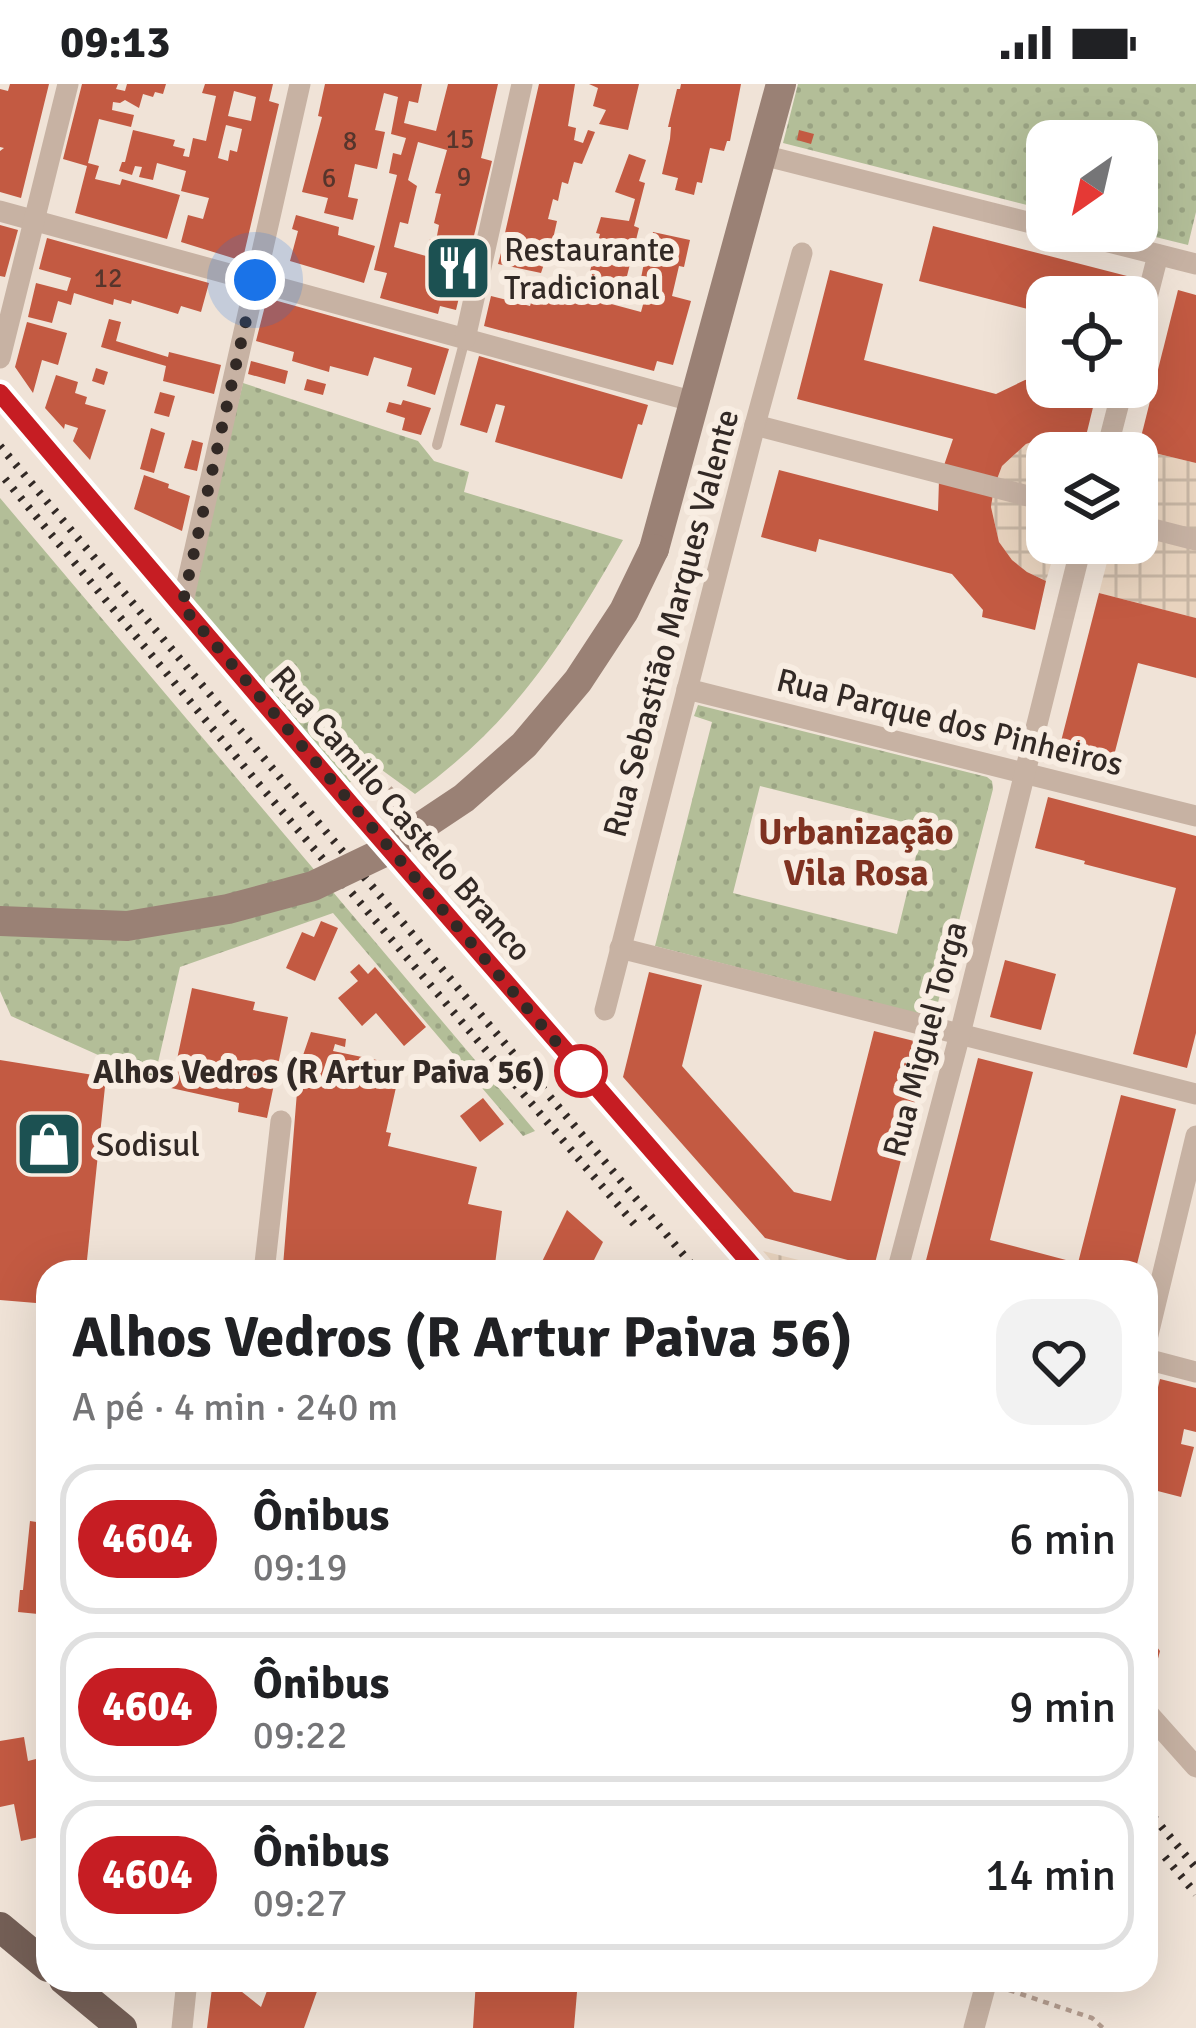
<!DOCTYPE html>
<html lang="pt">
<meta charset="utf-8">
<style>
body{margin:0;font-family:Signika,sans-serif;background:#f2f2f2;color:#202124;height:100vh;display:flex;flex-direction:column;font-size:45px;white-space:nowrap}
*{box-sizing:border-box;margin:0}
p{font-size:39px;color:#757577}
.icon{flex:none;width:66px;height:66px;fill:none;stroke:currentColor;stroke-width:2;stroke-linecap:round;stroke-linejoin:round}
.map{position:relative;flex:1;overflow:hidden}
.details{position:absolute;left:36px;top:1176px;width:1122px;height:732px;display:flex;flex-direction:column;background:#fff;border-radius:36px;box-shadow:0 12px 48px #0002}
.details>*{flex:none}
.badge{padding:0 24px;border-radius:39px;font-size:42px;line-height:78px}
.needle{width:78px;rotate:214deg}
.controls{position:absolute;left:1026px;top:36px;display:grid;gap:24px}
.controls a{display:grid;place-items:center;width:132px;height:132px;border-radius:24px;background:#fff;box-shadow:0 12px 48px #0002;font-size:60px}
.you{position:absolute;width:60px;height:60px;margin:-30px;border:9px solid #fff;border-radius:50%;background:#1a73e8;box-shadow:0 0 0 18px #1a73e833}
.map>.badge{position:absolute;translate:-50% -50%;box-shadow:0 0 0 6px #fff}
.round{display:grid;place-items:center;flex:none;width:126px;height:126px;border-radius:36px;background:#f2f2f2}
.headline{display:flex;align-items:center;justify-content:space-between;height:204px;padding:0 36px}
h1{font-size:57px;font-weight:800;line-height:90px}
ul{padding:0;list-style:none}
li{display:flex;align-items:center;gap:36px;height:150px;margin:0 24px 18px;padding:0 12px;border:6px solid #e0e0e0;border-radius:36px}
li div{flex:1}
li b{display:block;font-size:45px}
li em{font-style:normal}
li .badge{min-width:132px;font-weight:700;text-align:center}
.status{display:flex;justify-content:space-between;align-items:center;height:84px;padding:0 60px;background:#fff;direction:ltr}
.status svg{height:33px;fill:currentColor}
.map>svg:first-child{display:block}
.grass{fill:url(#grass-dots);fill-rule:evenodd}
.plaza{fill:url(#plaza-grid)}
.building{fill:#c35a42;fill-rule:evenodd}
.lines{fill:none;stroke-linecap:round;stroke-linejoin:round}
.path{stroke:#b39c8e;stroke-width:4.5;stroke-dasharray:6 6;stroke-linecap:butt}
.lane{stroke:#c7b2a3;stroke-width:10}
.street{stroke:#c7b2a3;stroke-width:21}
.secondary{stroke:#9a8175;stroke-width:30}
.primary{stroke:#745f56;stroke-width:30}
.rail{stroke:#322925;stroke-width:8;stroke-dasharray:3 9;stroke-linecap:butt}
.secondary-bridge{stroke:#9a8175;stroke-width:30}
.line-casing{stroke:#fff;stroke-width:27}
.line{stroke:#c61d23;stroke-width:18}
.walk{stroke:#322925;stroke-width:12;stroke-dasharray:0 21.6}
.stop-dot{fill:#fff;stroke:#c61d23;stroke-width:6}
.labels{text-anchor:middle;stroke-width:12;stroke-linejoin:round;paint-order:stroke}
.number-label{font-size:27px;fill:#56352c}
.poi-label{font-size:33px;fill:#322925;stroke:#f8ede2;text-anchor:start}
.street-label{font-size:33px;fill:#322925;stroke:#f8ede2}
.stop-label{font-size:33px;font-weight:bold;fill:#322925;stroke:#f8ede2;text-anchor:end}
.neighbourhood-label{font-size:36px;font-weight:bold;fill:#7f3221;stroke:#f8ede2}
</style>
<div class="status"><b>09:13</b><svg viewBox="0 0 49 12"><path d="M0 12V9h3v3zM5 12V6h3v6zM10 12V3h3v9zM15 12V0h3v12zM26 1h20v11H26zM47 4h2v5h-2z"/></svg></div>
<div class="map">
<svg width="1196" height="1944" viewBox="0 0 1196 1944">
<defs>
<pattern id="grass-dots" width="8" height="8" patternUnits="userSpaceOnUse" patternTransform="scale(3)"><rect width="8" height="8" fill="#b3be98"/><path d="M2 2h.1M6 6h.1" fill="none" stroke="#9aa383" stroke-width="1.8" stroke-linecap="round"/></pattern>
<pattern id="plaza-grid" width="8" height="8" patternUnits="userSpaceOnUse" patternTransform="scale(3)"><rect width="8" height="8" fill="#e8d3be"/><path d="M0 4h8M4 0v8" fill="none" stroke="#c7b5a3"/></pattern>
</defs>
<rect width="100%" height="100%" fill="#f0e3d7"/>
<g class="grass">
<polygon points="798,0 1196,0 1196,128 1188,161 1131,147 1137,147 1137,57 1047,57 1047,126 783,59"/>
<path d="M243 299 418 357 434 377 469 388 464 408 623 456C563 560 514 639 415 710L375 681 349 699 190 515Z"/>
<polygon points="0,414 535,1047 523,1052 333,829 180,883 154,996 11,932 0,907"/>
<path d="M698 621 987 693 992 697 993 705 934 934 655 862 712 638 694 632ZM760 702 923 743 897 850 733 809Z"/>
</g>
<g class="plaza">
<polygon points="1059,349 1086,352 1081,369 1047,369 1047,459 1057,459 1046,497 1027,488 1012,476 999,458 991,423 994,403 1002,382 1026,360"/>
<polygon points="1138,365 1196,379 1196,534 1099,509 1112,459 1137,459"/>
<polygon points="763,1167 846,1188 781,1188"/>
</g>
<g class="building">
<polygon points="10,0 49,0 21,114 0,108 0,67 4,64 0,63 0,5 8,7"/>
<polygon points="82,0 118,0 116,5 125,7 127,0 166,0 163,10 155,8 153,13 143,10 139,24 125,16 120,19 113,18 112,26 134,31 131,43 99,35 88,79 99,82 95,95 120,101 122,95 180,111 167,155 75,129 87,82 63,75"/>
<path d="M205 0H273L269 17 279 20 244 170 236 175 181 158 188 131 203 135 209 114 181 107 186 87 157 79 153 96 139 93 142 83 135 82 132 91 119 87 122 78H125L133 46 175 56 173 62 185 65 183 72 189 73 193 54 206 57 216 12 202 9ZM234 7 256 13 251 37 228 32ZM226 41 242 45 237 68 230 66 228 77 218 74Z"/>
<path d="M325 0H422L418 19 409 17 404 39 436 47 448 0H498L481 74 492 77 456 226 440 222 438 230 380 214 387 189 374 186 397 91 389 89 393 69 401 71 406 54 391 50 398 13 384 9 375 46 385 48 377 85 355 80 348 113 358 115 353 136 324 129 328 114 302 108 322 33 318 32ZM418 58 447 66 435 109 441 110 434 139 439 141 436 157 430 155 426 172 394 163 400 138 408 140 417 102 408 96Z"/>
<polygon points="539,0 575,0 568,42 576,44 574,56 583,59 588,46 595,48 582,80 574,78 568,100 562,98 558,117 553,115 548,135 557,137 549,173 502,162"/>
<polygon points="589,0 639,0 628,46 599,40 606,26 593,22 598,4"/>
<polygon points="681,0 741,0 730,57 727,57 724,67 710,64 702,99 697,98 694,111 675,106 678,94 662,90 670,55 671,43 668,43 677,5 680,5"/>
<polygon points="799,46 814,50 811,60 797,56"/>
<polygon points="629,70 646,76 639,97 645,99 634,142 639,144 625,200 610,197 608,205 590,201 592,192 589,191 600,150 596,149 601,133 629,137 635,115 615,108"/>
<polygon points="296,131 339,143 338,151 375,162 364,199 290,177 298,147 292,145"/>
<polygon points="0,141 18,146 5,193 0,192"/>
<polygon points="933,142 1127,192 1121,213 1047,213 1047,230 919,197"/>
<polygon points="653,148 690,156 684,183 679,182 672,212 691,217 673,281 657,277 654,287 484,242 491,212 530,222 537,200 641,228 647,206 639,204 644,179 648,180 649,175 647,175"/>
<polygon points="47,154 209,199 201,228 181,222 178,230 132,216 131,220 114,215 113,221 74,209 71,221 58,217 52,239 28,233 36,199 67,207 71,194 39,185"/>
<polygon points="501,169 544,180 541,189 498,180"/>
<polygon points="830,186 883,200 864,276 996,310 1025,296 1043,293 1046,283 1047,303 1098,303 1086,352 1059,349 1026,360 1002,382 994,403 991,423 999,458 1012,476 1027,488 1046,497 1035,546 982,533 983,526 952,490 819,455 816,468 761,453 779,386 938,427 939,396 953,355 797,315"/>
<polygon points="1178,206 1196,211 1196,379 1138,365"/>
<polygon points="267,214 449,265 435,311 407,302 412,284 374,273 368,292 330,282 329,288 292,277 294,268 256,257"/>
<polygon points="109,235 121,238 116,257 168,273 169,268 221,281 214,310 163,297 166,282 101,263"/>
<polygon points="27,238 67,249 58,281 42,276 33,309 15,283"/>
<polygon points="479,272 648,321 642,341 638,340 622,395 495,358 505,322 496,320 487,349 460,341"/>
<polygon points="251,277 288,287 285,300 248,290"/>
<polygon points="96,284 108,288 104,301 92,297"/>
<polygon points="56,291 78,298 75,309 87,313 85,320 106,326 90,376 73,357 78,344 65,340 64,345 45,324"/>
<polygon points="307,295 326,300 323,311 304,306"/>
<polygon points="160,308 175,312 169,333 154,329"/>
<polygon points="403,316 431,324 421,351 402,346 405,334 386,328 389,318 401,321"/>
<polygon points="151,344 165,349 154,389 140,385"/>
<polygon points="192,356 203,359 197,387 184,384"/>
<polygon points="144,391 169,400 168,404 190,412 182,447 134,425"/>
<polygon points="1099,509 1196,534 1196,594 1138,579 1111,683 1058,669"/>
<polygon points="1048,713 1196,752 1196,949 1187,984 1133,970 1176,804 1084,780 1085,777 1035,764"/>
<polygon points="321,837 338,844 315,897 286,884 302,848 314,853"/>
<polygon points="1005,876 1056,890 1041,946 990,933"/>
<polygon points="359,880 368,890 375,883 426,943 404,962 376,929 362,942 338,914 358,897 350,888"/>
<polygon points="649,888 702,901 682,982 794,1108 831,1117 874,947 930,961 874,1183 765,1154 623,993"/>
<polygon points="192,904 255,918 253,926 288,933 267,1034 238,1028 239,1019 171,1004"/>
<polygon points="311,948 346,955 345,963 335,960 333,967 401,981 386,1048 391,1049 388,1062 477,1083 468,1120 502,1127 494,1188 333,1188 283,1182 299,983"/>
<polygon points="978,974 1033,988 990,1156 1066,1176 1078,1179 1121,1011 1176,1025 1135,1188 923,1188"/>
<polygon points="0,976 106,993 87,1176 161,1185 161,1188 48,1188 48,1220 0,1216"/>
<polygon points="483,1014 504,1040 480,1058 460,1032"/>
<polygon points="567,1126 603,1158 588,1188 537,1188"/>
<polygon points="1160,1295 1196,1304 1196,1348 1184,1345 1181,1360 1194,1363 1181,1413 1146,1404 1146,1352"/>
<polygon points="45,1423 48,1424 48,1531 18,1528 20,1506 23,1506 30,1437 43,1439"/>
<polygon points="1149,1553 1160,1567 1151,1601 1146,1596 1146,1555"/>
<polygon points="24,1653 28,1677 48,1672 48,1751 21,1757 14,1720 0,1723 0,1657"/>
<polygon points="213,1896 232,1896 232,1900 261,1923 271,1896 321,1896 304,1944 207,1944"/>
<polygon points="476,1896 578,1896 574,1944 473,1944"/>
</g>
<g class="lines">
<g class="path">
<polyline points="397,724 374,696 379,691 403,719"/>
<polyline points="1009,1906 1092,1934 1103,1944"/>
</g>
<polyline class="lane" points="437,361 465,255"/>
<g class="street">
<polyline points="762,71 1047,143"/>
<polyline points="0,127 695,318"/>
<polyline points="1065,147 1196,180"/>
<polyline points="1137,253 1158,171"/>
<polyline points="465,255 522,0"/>
<polyline points="0,274 68,0"/>
<polyline points="0,309 352,722 758,1188"/>
<polyline points="755,341 1047,417"/>
<polyline points="1106,369 1123,303"/>
<polyline points="1137,441 1196,456"/>
<polyline points="182,522 300,0"/>
<polyline points="687,605 1196,732"/>
<polyline points="620,864 1196,1010"/>
<polyline points="605,926 755,341 802,169"/>
<polyline points="264,1188 281,1037"/>
<polyline points="897,1188 960,950 1082,459"/>
<polyline points="1146,1259 1196,1052"/>
<polyline points="1146,1275 1196,1288"/>
<polyline points="1146,1627 1196,1683"/>
<polyline points="182,1944 187,1896"/>
<polyline points="974,1944 987,1896"/>
</g>
<polyline class="secondary" points="654,465 781,0"/>
<g class="primary">
<polyline points="0,1843 48,1883"/>
<polyline points="64,1896 122,1944"/>
</g>
<g class="rail">
<polyline points="0,362 698,1188"/>
<polyline points="5,395 257,698 636,1142"/>
<polyline points="1146,1724 1196,1784"/>
<polyline points="1165,1773 1196,1810"/>
</g>
<polyline class="secondary-bridge" points="0,837 127,842 228,825 313,802 380,770 464,714 524,661 578,597 624,527 654,465"/>
</g>
<g class="lines">
<defs>
<polyline id="line" points="0,309 352,722 758,1188"/>
</defs>
<use href="#line" class="line-casing"/>
<use href="#line" class="line"/>
<polyline class="walk" points="255,196 182,522 581,987"/>
</g>
<defs>
<symbol id="restaurant-square" viewBox="-11 -11 22 22"><rect x="-9" y="-9" width="18" height="18" rx="4" fill="#1c5152" stroke="#f8ede2"/><path d="M-5-6h1v4h1v-4h1v4h1v-4h1v5L-1.5 .5V6h-2V.5L-5-1ZM5-6V6H3V1.5H1.5Q1.5-4 5-6Z" fill="#fff"/></symbol>
<symbol id="shop-square" viewBox="-11 -11 22 22"><rect x="-9" y="-9" width="18" height="18" rx="4" fill="#1c5152" stroke="#f8ede2"/><path d="M-5-2.5h2.3a2.7 3.5 0 0 1 5.4 0H5L5.5 6h-11ZM-1.5-2.5h3a1.5 2.3 0 0 0-3 0Z" fill="#fff"/></symbol>
</defs>
<g fill-rule="evenodd">
<use href="#restaurant-square" x="420" y="146" width="76" height="76"/>
<use href="#shop-square" x="11" y="1022" width="76" height="76"/>
</g>
<circle class="stop-dot" cx="581" cy="987" r="24"/>
<g class="labels">
<g class="number-label">
<text x="460" y="64">15</text>
<text x="350" y="66">8</text>
<text x="464" y="102">9</text>
<text x="329" y="103">6</text>
<text x="108" y="203">12</text>
</g>
<g class="poi-label">
<text x="504" y="177">Restaurante<tspan x="504" dy="38">Tradicional</tspan></text>
<text x="96" y="1072">Sodisul</text>
</g>
<g class="street-label">
<text transform="translate(670 539) rotate(-75)" y="12">Rua Sebastião Marques Valente</text>
<text transform="translate(950 637) rotate(14)" y="12">Rua Parque dos Pinheiros</text>
<text transform="translate(402 729) rotate(49)" y="12">Rua Camilo Castelo Branco</text>
<text transform="translate(924 955) rotate(-75)" y="12">Rua Miguel Torga</text>
</g>
<g class="stop-label">
<text x="545" y="999">Alhos Vedros (R Artur Paiva 56)</text>
</g>
<g class="neighbourhood-label">
<text x="856" y="760">Urbanização<tspan x="856" dy="41">Vila Rosa</tspan></text>
</g>
</g>
</svg>
<div class="controls">
<a><svg class="needle" viewBox="-14 -14 28 28"><path d="M0-13l5 13h-10z" fill="#e53935"/><path d="M0 13l5-13h-10z" fill="#757577"/></svg></a>
<a><svg class="icon" aria-label="locate" viewBox="0 0 24 24"><circle cx="12" cy="12" r="6"/><path d="M12 2v4M12 18v4M2 12h4M18 12h4"/></svg></a>
<a><svg class="icon" aria-label="layers" viewBox="0 0 24 24"><path d="M12 4l9 5-9 5-9-5zM3 14l9 5 9-5"/></svg></a>
</div>
<div class="you" style="left:255px;top:196px"></div>
<section class="details">
<div class="headline"><div><h1>Alhos Vedros (R Artur Paiva 56)</h1><p>A pé · 4 min · 240 m</p></div><a class="round"><svg class="icon" aria-label="heart" viewBox="0 0 24 24"><path d="M12 20l-8-8c-3-5 5-10 8-4 3-6 11-1 8 4z"/></svg></a></div>
<ul>
<li><span class="badge" style="background:#c61d23;color:#fff">4604</span><div><b>Ônibus</b><p>09:19</p></div><em>6 min</em></li>
<li><span class="badge" style="background:#c61d23;color:#fff">4604</span><div><b>Ônibus</b><p>09:22</p></div><em>9 min</em></li>
<li><span class="badge" style="background:#c61d23;color:#fff">4604</span><div><b>Ônibus</b><p>09:27</p></div><em>14 min</em></li>
</ul>
</section>
</div>
